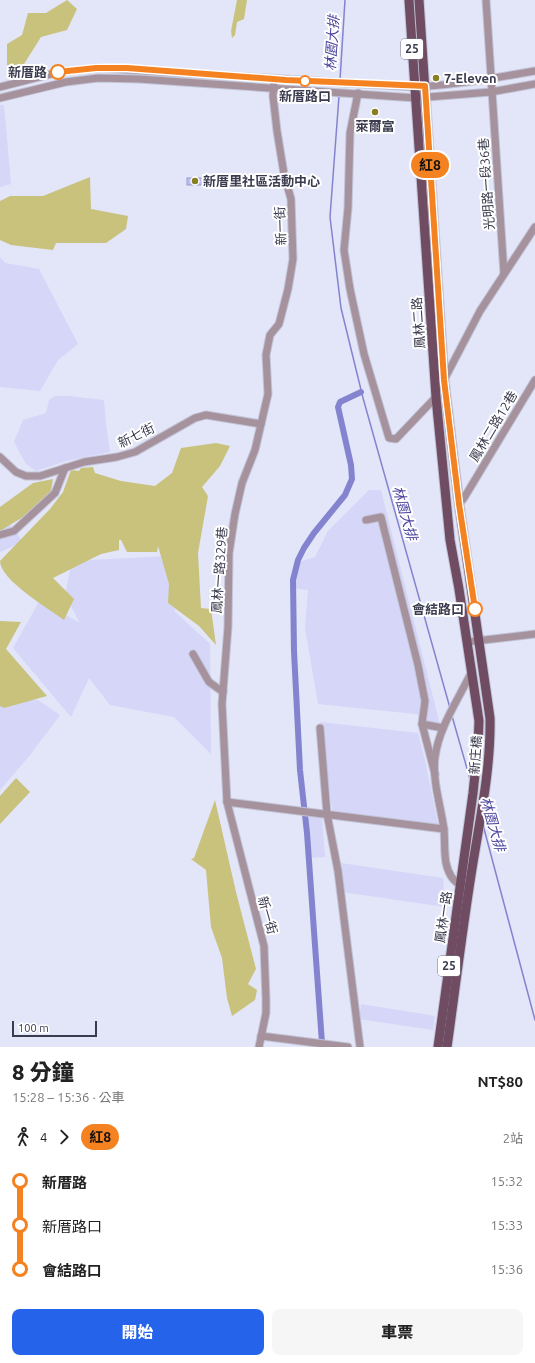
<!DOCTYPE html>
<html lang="zh-TW">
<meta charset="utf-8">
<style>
body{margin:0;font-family:Ubuntu,"Noto Sans TC",sans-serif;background:#f6f6f6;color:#222;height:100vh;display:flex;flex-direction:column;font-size:15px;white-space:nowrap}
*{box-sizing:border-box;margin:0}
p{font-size:13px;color:#767676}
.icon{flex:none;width:22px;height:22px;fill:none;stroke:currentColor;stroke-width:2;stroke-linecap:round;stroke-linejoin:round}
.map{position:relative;height:1047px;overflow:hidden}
.panel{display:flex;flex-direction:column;background:#fff;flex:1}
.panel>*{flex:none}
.badge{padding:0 8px;border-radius:13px;font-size:14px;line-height:26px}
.scale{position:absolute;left:12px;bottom:10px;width:85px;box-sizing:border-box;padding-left:4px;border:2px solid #3a3b4e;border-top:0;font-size:11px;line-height:14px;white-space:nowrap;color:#3a3b4e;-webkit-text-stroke:3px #fff;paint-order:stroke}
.map>.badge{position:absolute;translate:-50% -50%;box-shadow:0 0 0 2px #fff}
.legs{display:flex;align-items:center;gap:6px;height:44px;padding:0 12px;font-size:13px}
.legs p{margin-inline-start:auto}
.summary{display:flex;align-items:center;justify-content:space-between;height:68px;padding:0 12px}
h1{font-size:22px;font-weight:800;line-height:30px}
.action{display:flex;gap:8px;margin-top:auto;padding:8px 12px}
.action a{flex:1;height:46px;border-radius:8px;background:#2563eb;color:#fff;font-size:16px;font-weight:800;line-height:46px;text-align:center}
.action a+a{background:#f6f6f6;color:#222}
ul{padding:0 12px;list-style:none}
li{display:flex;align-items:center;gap:14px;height:44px;font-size:15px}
li i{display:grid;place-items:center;width:6px;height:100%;margin:0 5px;background:currentColor}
li i::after{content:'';width:10px;height:10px;margin:-5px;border:3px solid;border-radius:50%;background:#fff}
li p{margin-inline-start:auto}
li:first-child i{background:linear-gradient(#0000 50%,currentColor 0)}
li:last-child i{background:linear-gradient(currentColor 50%,#0000 0)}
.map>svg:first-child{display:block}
.built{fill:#d5d6f8}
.green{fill:#c9c27d}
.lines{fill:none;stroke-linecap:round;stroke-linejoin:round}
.stream{stroke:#8483cf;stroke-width:1.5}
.canal{stroke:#8483cf;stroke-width:6}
.building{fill:#babcfc;stroke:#9a9bc8}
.minor-casing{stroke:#c1c3d6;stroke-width:9}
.major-casing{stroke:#c1c3d6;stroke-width:11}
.minor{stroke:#a6929d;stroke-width:7}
.major{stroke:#6f4c61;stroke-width:9}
.line-1-casing{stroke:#fff;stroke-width:9}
.line-1{stroke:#f58220;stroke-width:6}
.stop-1-dot{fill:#fff;stroke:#f58220;stroke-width:2}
.poi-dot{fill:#887f25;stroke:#fff;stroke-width:1.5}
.labels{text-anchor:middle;stroke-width:4;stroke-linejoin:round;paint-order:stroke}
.shield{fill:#fff;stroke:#757683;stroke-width:1}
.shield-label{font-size:12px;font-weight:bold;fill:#3a3b4e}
.stop-label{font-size:13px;font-weight:bold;fill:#3a3b4e;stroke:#fff;text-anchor:end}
.poi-label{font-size:13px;font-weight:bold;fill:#3a3b4e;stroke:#fff;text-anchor:start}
.street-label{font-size:13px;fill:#3a3b4e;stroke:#fff}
.water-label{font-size:14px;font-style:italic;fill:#4c449f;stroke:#fff}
</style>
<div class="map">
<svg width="535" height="1047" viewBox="0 0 535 1047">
<rect width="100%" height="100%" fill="#e3e5f8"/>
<g class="built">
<polygon points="0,105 4,105 11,184 0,187"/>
<polygon points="0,257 5,263 39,269 78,344 58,360 40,391 0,387"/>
<polygon points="55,396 68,396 104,400 106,425 110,452 66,461 36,471 26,464 14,442 23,420 46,413 49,400"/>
<polygon points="369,490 381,490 440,725 428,726 425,715 318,704 305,628 308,590 292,588 295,563 315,557 328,531"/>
<polygon points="8,521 23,542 0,552 0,522"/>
<polygon points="169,556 175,612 210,644 211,754 174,717 110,705 89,678 71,717 13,648 40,600 80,623 65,595 72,561"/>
<polygon points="0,697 38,700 60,715 30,755 0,790"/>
<polygon points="320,722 418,733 425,760 439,829 333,815"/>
<polygon points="304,816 322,818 325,857 307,858"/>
<polygon points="341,863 443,878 445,907 342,892"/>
<polygon points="361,1004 435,1016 433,1030 359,1019"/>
</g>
<g class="green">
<polygon points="67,0 77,9 67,30 41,37 19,72 7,72 7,44 22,35 28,13 46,13"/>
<polygon points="237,0 247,0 244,19 237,22 235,35 232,38 231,31"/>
<polygon points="90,177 91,209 128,216 126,229 106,243 56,243 53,250 11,245 0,240 0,201 10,196 43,196"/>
<path d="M216 443 230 446 220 466 202 487 208 496 198 553 201 608 211 609 216 645 199 626 168 603 169 584 158 546 157 552H127L121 540H119V550L101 554 53 578 74 599 64 620C49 609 0 580 0 561L50 509 63 492 71 470 79 471 81 468 93 467 95 473 121 481 155 486 172 473 181 448Z"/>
<polygon points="53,479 51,491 28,514 0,531 0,507 33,483"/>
<polygon points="0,621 21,622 6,649 47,696 4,708 0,706"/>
<polygon points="16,778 30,792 0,824 0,796"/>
<polygon points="215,800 236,892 256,969 248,984 257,990 255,1000 232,1016 227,998 222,958 211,927 206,870 191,859 194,858"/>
</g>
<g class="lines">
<g class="stream">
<polyline points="340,80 345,0"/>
<polyline points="339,96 330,217 341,308 363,398 450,708"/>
<polyline points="452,716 470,779"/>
<polyline points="483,825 535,1020"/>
</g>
<polyline class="canal" points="322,1043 307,833 300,770 294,651 293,580 298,560 304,548 314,533 345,495 352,479 351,465 338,407 340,402 361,392"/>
</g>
<rect class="building" x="187" y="178" width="16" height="7"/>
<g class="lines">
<defs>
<g id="minor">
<polyline points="486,0 504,274"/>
<path d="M0 87 59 72 97 68 415 87C455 85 495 78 535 71"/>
<polyline points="358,93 350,133 348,208 344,250 350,289 364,354 389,438 396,439 436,397"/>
<polyline points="0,98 66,82 98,78 139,79 416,98 491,92 535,84"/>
<polyline points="444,380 480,311 535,227"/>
<polyline points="0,457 16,472 26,476 40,476 84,462 117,457 135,452 195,418 206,415 261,424"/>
<polyline points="459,504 464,498 535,380"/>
<polyline points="366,520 381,517 418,665 425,701 422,724 435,774"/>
<polyline points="0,535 14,531 55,493 65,468"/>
<polyline points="467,642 535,634"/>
<polyline points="193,654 209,682 223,692"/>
<polyline points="422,724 443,728"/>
<polyline points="320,728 327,814 338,871 360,1047"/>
<polyline points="227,802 444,829"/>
<path d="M461 885C452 881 448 872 446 863 444 852 445 841 444 830 441 806 432 781 435 757 439 727 458 700 471 673"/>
<polyline points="261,1036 348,1047"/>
<polyline points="259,1047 266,1013 266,999 264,946 227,802 222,704 228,627 229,553 235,514 242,483 255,450 268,394 266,355 270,335 279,324 288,289 293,259 291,199 284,174 277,131 273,96 274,79"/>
</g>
<g id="major">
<polyline points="409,0 436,397 450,540 459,589 479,721 478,746 473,793 438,1047"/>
<path d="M419 0 444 380 459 504 490 718C491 771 479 823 471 875 462 932 455 990 447 1047"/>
</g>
</defs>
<use href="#minor" class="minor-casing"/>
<use href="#major" class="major-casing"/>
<use href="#minor" class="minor"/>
<use href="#major" class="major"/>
</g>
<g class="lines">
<defs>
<polyline id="line-1" points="58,72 96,68 127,68 286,80 425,86 444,380 459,504 475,609"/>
</defs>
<use href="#line-1" class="line-1-casing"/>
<use href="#line-1" class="line-1"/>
</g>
<g class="stop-1-dot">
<circle cx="58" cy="72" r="7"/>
<circle cx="305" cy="81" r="5"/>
<circle cx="475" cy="609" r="7"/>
</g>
<g class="poi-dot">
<circle cx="436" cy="78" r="4"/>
<circle cx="375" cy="112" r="4"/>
<circle cx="195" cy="181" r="4"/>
</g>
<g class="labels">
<g class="shield">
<rect x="401" y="39" width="22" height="20" rx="3"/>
<rect x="438" y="956" width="22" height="20" rx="3"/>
</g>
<g class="shield-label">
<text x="412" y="53">25</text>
<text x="449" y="970">25</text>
</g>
<g class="stop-label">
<text x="47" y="77">新厝路</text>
<text x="305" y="101" text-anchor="middle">新厝路口</text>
<text x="464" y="614">會結路口</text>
</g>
<g class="poi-label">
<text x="444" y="83">7-Eleven</text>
<text x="375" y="131" text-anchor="middle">萊爾富</text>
<text x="203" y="186">新厝里社區活動中心</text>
</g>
<g class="street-label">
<text transform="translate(486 184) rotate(-94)" y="5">光明路一段36巷</text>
<text transform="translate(280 226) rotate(-92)" y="5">新一街</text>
<text transform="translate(418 323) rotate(-94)" y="5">鳳林二路</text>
<text transform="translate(493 426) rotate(-59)" y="5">鳳林二路12巷</text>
<text transform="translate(136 435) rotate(-26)" y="5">新七街</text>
<text transform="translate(219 570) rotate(-86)" y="5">鳳林一路329巷</text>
<text transform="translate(475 755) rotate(-86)" y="5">新庄橋</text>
<text transform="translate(268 915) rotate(74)" y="5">新一街</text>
<text transform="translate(443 917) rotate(-82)" y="5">鳳林一路</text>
</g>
<g class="water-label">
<text transform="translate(332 43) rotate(-86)" y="5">林園大排</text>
<text transform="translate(405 513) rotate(74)" y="5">林園大排</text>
<text transform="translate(493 824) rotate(74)" y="5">林園大排</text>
</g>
</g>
</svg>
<div class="scale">100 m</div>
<b class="badge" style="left:430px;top:165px;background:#f58220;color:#111">紅8</b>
</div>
<section class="panel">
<div class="summary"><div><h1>8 分鐘</h1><p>15:28 – 15:36 · 公車</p></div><b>NT$80</b></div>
<div class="legs"><svg class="icon" aria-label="walk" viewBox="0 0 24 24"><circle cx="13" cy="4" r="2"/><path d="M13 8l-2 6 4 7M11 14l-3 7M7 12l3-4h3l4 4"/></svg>4<svg class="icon" aria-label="forward" viewBox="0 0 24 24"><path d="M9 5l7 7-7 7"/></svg><b class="badge" style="background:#f58220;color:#111">紅8</b><p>2站</p></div>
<ul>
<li><i style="color:#f58220"></i><b>新厝路</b><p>15:32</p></li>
<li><i style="color:#f58220"></i><span>新厝路口</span><p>15:33</p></li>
<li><i style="color:#f58220"></i><b>會結路口</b><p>15:36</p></li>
</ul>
<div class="action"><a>開始</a><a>車票</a></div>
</section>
